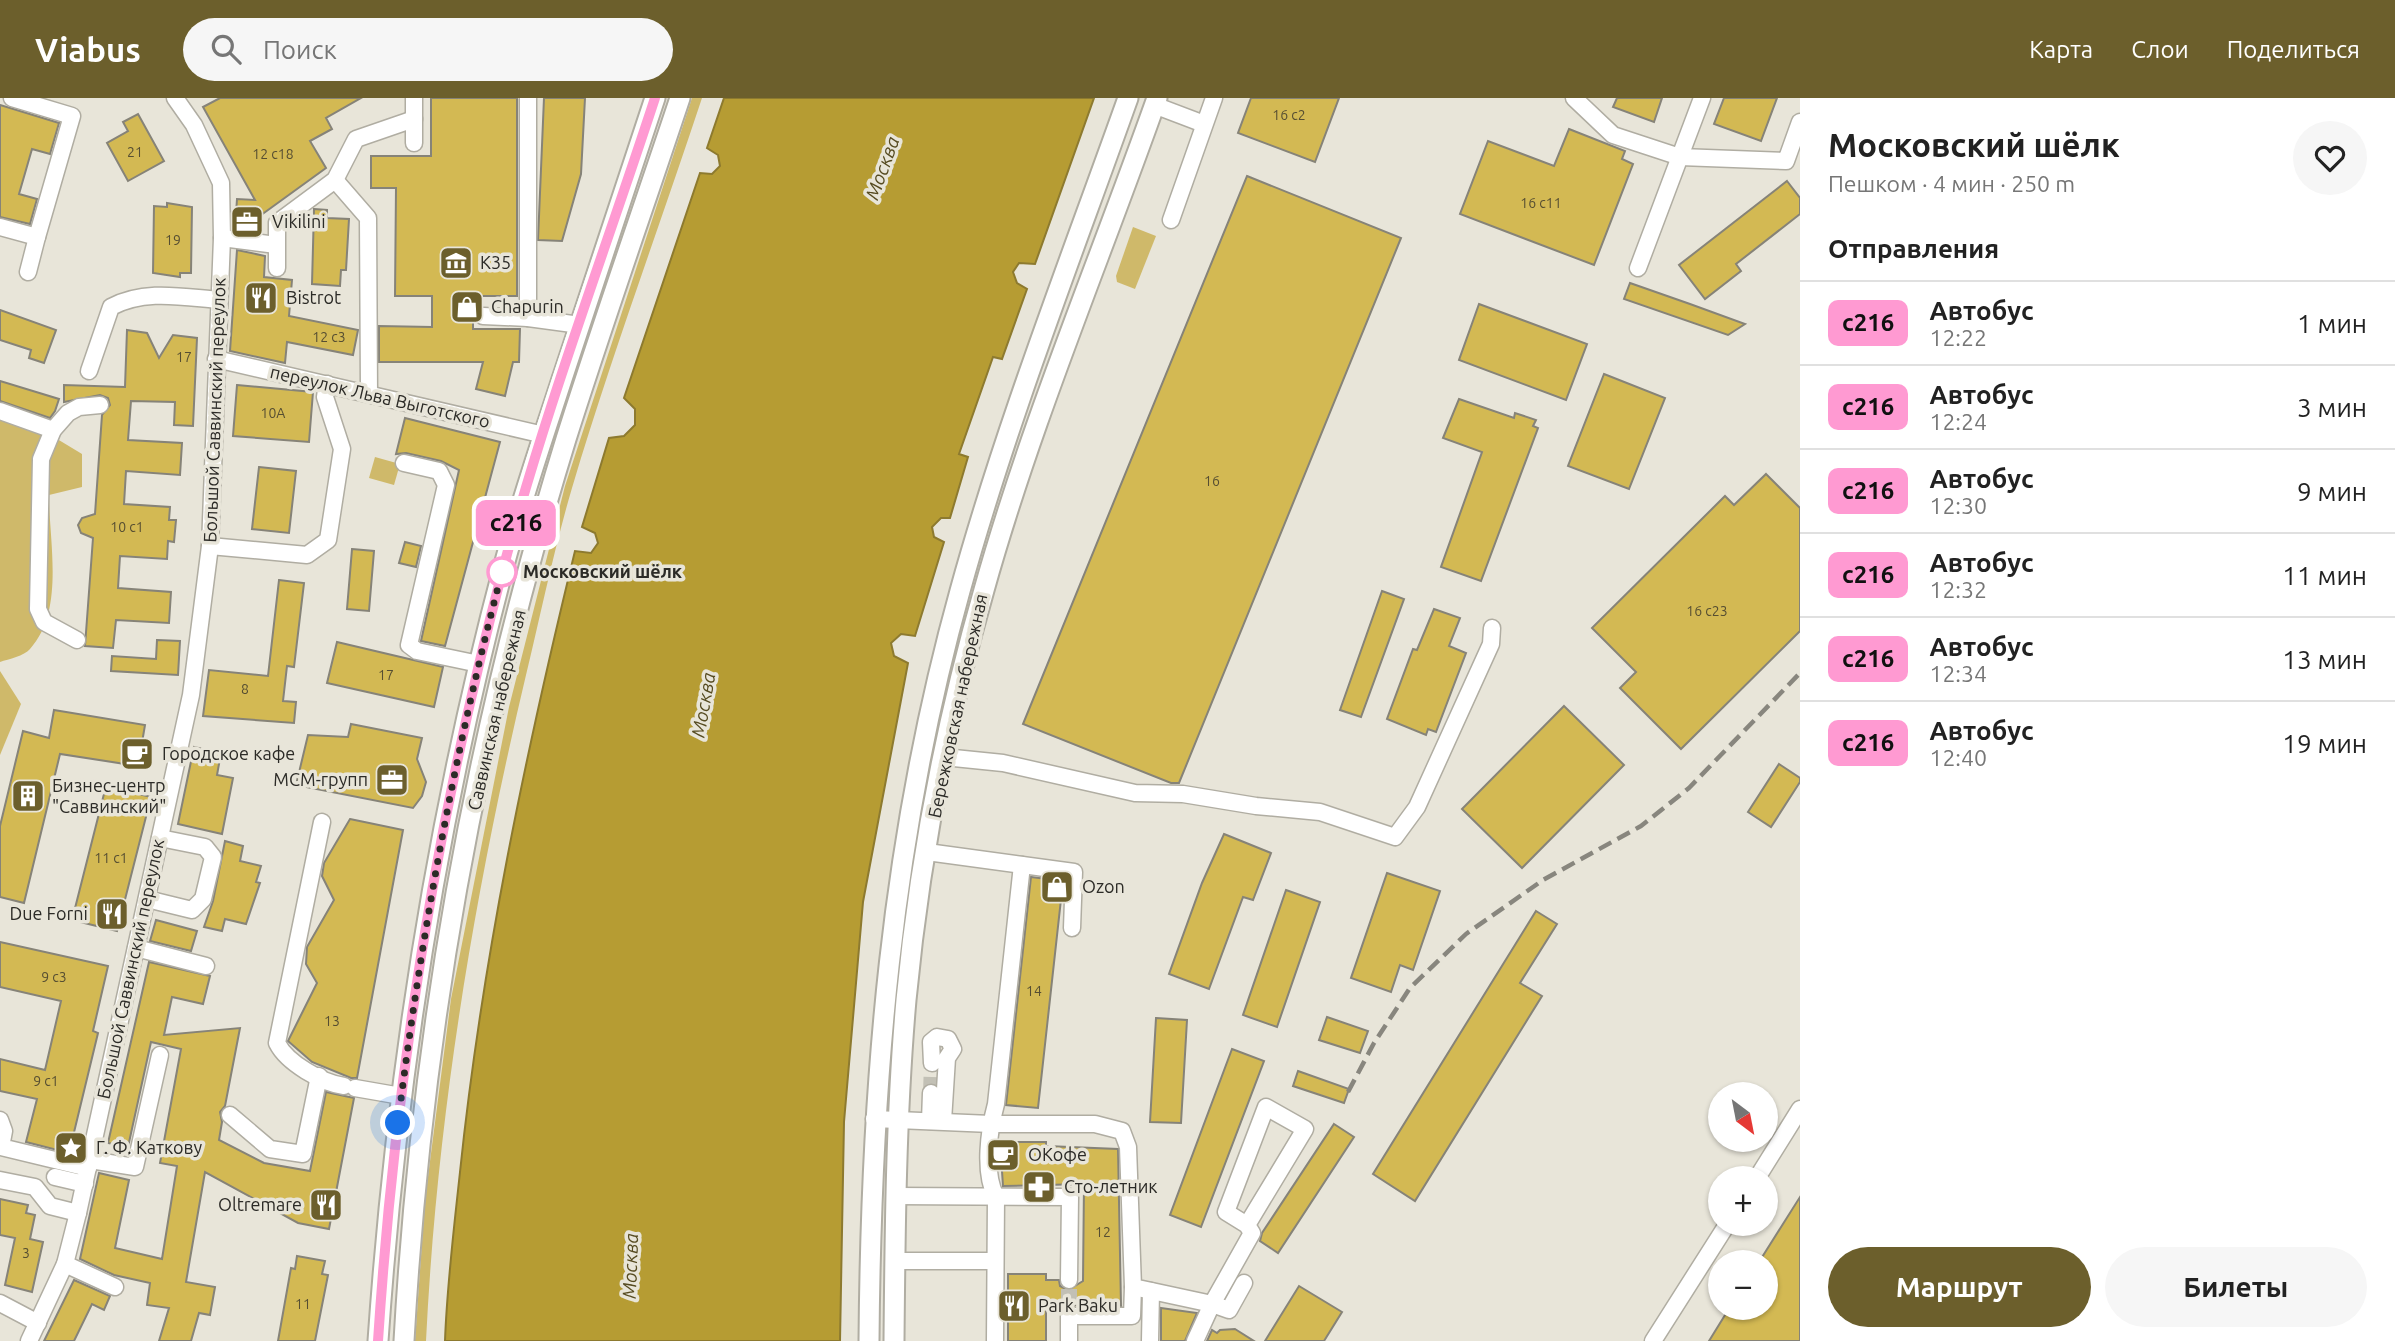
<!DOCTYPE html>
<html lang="ru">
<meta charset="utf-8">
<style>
body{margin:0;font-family:Ubuntu,sans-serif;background:#f6f6f6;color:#222;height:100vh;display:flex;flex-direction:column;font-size:26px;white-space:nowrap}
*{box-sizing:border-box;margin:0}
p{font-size:23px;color:#767676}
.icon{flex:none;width:38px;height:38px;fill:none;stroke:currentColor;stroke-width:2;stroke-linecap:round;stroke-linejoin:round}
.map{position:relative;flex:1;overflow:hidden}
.side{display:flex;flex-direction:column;background:#fff;width:595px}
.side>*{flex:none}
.badge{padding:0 14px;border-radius:10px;font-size:24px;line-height:46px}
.needle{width:46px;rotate:148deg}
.tools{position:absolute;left:1708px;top:984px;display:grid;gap:14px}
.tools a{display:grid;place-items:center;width:70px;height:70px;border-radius:50%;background:#fff;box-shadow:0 2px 5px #0004;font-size:35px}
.you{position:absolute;width:35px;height:35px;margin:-18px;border:5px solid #fff;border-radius:50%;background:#1a73e8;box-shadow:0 0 0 10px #1a73e833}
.map>.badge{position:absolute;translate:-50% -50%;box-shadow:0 0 0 4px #fff}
h2{padding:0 28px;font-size:26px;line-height:63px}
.round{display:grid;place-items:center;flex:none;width:74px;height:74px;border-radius:37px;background:#f6f6f6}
.head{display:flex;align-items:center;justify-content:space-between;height:119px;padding:0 28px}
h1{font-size:33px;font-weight:700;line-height:52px}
.cta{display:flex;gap:14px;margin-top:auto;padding:14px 28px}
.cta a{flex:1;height:80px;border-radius:42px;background:#6c5f2c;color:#fff;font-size:28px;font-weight:700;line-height:80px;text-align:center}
.cta a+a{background:#f6f6f6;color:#222}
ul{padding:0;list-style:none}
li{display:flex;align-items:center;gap:21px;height:84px;padding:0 28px;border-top:2px solid #e0e0e0}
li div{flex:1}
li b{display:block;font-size:26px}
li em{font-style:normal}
li .badge{min-width:77px;font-weight:700;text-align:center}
header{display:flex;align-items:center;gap:42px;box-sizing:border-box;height:98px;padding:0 35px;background:#6c5f2c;color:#fff}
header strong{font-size:33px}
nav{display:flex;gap:38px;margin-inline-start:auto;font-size:24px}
.search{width:490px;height:63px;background:#f6f6f6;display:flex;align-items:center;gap:18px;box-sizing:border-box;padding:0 24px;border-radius:38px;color:#767676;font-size:26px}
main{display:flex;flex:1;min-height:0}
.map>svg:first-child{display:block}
.green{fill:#cfb96a}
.water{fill:#b69c33;stroke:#8d7a2f;stroke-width:2}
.building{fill:#d3b953;stroke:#868378;stroke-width:2}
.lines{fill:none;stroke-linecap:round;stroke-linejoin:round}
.minor-tunnel{stroke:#c2c0b5;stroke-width:16;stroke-dasharray:16 8;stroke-linecap:butt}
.minor-casing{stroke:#b0ada2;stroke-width:19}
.major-casing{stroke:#b0ada2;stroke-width:23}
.minor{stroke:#fff;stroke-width:16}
.major{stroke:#fff;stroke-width:19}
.rail{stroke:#88867e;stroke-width:4.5;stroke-dasharray:14 7;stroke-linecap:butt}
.line-casing{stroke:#fff;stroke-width:16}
.line{stroke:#ff9ad2;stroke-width:10}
.walk{stroke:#2c2b27;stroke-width:7;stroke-dasharray:0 12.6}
.stop-dot{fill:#fff;stroke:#ff9ad2;stroke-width:3.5}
.labels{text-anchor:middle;stroke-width:7;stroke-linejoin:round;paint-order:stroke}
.number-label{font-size:14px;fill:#564e32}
.poi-label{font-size:18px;fill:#2c2b27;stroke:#e8e5d9;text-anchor:start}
.street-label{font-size:18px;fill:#2c2b27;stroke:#e8e5d9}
.stop-label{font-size:18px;font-weight:bold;fill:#2c2b27;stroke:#e8e5d9;text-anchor:start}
.water-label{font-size:19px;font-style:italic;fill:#564b21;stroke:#e8e5d9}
</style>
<header>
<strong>Viabus</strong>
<div class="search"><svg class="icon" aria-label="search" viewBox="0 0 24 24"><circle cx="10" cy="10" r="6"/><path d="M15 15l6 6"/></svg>Поиск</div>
<nav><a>Карта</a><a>Слои</a><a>Поделиться</a></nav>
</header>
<main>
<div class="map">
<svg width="1800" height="1243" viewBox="0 0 1800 1243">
<rect width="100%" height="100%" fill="#e8e5d9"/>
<g class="green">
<path d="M692 0H702C659 130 611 259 572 390 554 451 541 515 526 577 474 796 437 1018 426 1243H415L425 1102 451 901 509 609 565 388Z"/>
<polygon points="1133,129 1156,138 1135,191 1117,184 1116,178"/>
<path d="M0 318 34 327 82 356V389L49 397C49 444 65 513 30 551 24 558 9 561 0 564Z"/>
<polygon points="375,359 400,366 394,387 369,380"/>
<polygon points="0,573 21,606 0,657"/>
</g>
<path class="water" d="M724 0H1094L1035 166 1019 165 1013 174 1017 185 1027 191 1002 261 993 259 959 356 968 359 950 420H941L932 429 934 439 944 444 915 538 901 536 891 545 894 558 908 565 863 804 844 1024 840 1243H445C447 1186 454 1130 460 1074 482 863 525 658 575 453L591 455 598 445 595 435 582 429 609 340 624 338 635 327V311L624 300 700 75 712 76 720 68 718 57 707 50Z"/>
<g class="building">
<polygon points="220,0 361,0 326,20 332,31 310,43 326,70 257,120 256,134 235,131 237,101 255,102 203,9"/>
<polygon points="431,0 517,0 517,198 474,198 473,217 473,231 520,231 519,264 513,264 505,298 476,291 483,264 379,264 379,228 432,229 432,198 395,198 396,90 371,90 371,58 431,58"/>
<polygon points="544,0 585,0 581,76 562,143 538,142"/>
<polygon points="1251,0 1339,0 1315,64 1238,35"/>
<polygon points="1617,0 1662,0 1654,24 1613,9"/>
<polygon points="1724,0 1777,0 1761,43 1714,26"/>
<polygon points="0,7 59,25 50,56 32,51 19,96 37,101 30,126 0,119"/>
<polygon points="138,16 164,63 128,83 107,45 128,33 123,24"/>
<polygon points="1569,31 1625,53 1622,61 1633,66 1594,167 1460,116 1488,43 1554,68"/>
<polygon points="1247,78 1401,140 1179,685 1171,685 1023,626"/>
<polygon points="1787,83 1800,100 1800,116 1736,166 1741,173 1705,201 1679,167"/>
<polygon points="167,105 192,109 191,175 180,175 180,179 153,175 154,108 167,109"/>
<polygon points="314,111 327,112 327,120 349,121 346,172 341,172 340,188 312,186"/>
<polygon points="237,152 265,158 264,179 292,182 289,218 358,232 353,257 287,244 285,265 230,253"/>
<polygon points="1630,185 1690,206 1745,226 1728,237 1624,201"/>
<polygon points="1479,206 1587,246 1566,302 1459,262"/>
<polygon points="0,212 56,232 44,265 29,260 31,252 0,242"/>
<polygon points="127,232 147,235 159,260 173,237 197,240 193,328 174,327 175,304 131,303 128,342 182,345 180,377 126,373 124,406 170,409 169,422 176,422 174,444 168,443 167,461 120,458 118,490 171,494 169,525 116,522 113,550 85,548 93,440 81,435 78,427 82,420 95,416 102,317 110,307 108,300 100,297 64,304 64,287 125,289"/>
<polygon points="1604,276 1665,300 1629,391 1568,368"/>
<polygon points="0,283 59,301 55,313 50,320 0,303"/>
<polygon points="237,287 313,294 309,344 233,338"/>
<polygon points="1459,301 1514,320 1515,315 1536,322 1533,328 1538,330 1481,483 1441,469 1482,354 1443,340"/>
<polygon points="405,320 500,344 445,548 421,543 459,372 441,363 406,355 396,356"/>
<polygon points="259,369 296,373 289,435 252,431"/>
<polygon points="1766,376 1800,410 1800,533 1681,651 1620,590 1636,574 1592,530 1725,398 1734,407"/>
<polygon points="405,444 421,448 416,469 399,465"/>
<polygon points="352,451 374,453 369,513 347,511"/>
<polygon points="279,482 304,485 294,569 287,568 283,603 296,604 294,625 203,618 209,572 268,578"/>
<polygon points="1382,493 1404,501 1361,619 1340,612"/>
<polygon points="1434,511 1460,520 1449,548 1466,555 1436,634 1428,631 1426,637 1387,621 1413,551 1417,552"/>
<polygon points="157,542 180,543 178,577 111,573 112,558 156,561"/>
<polygon points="337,544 443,569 434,609 327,585"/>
<polygon points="1564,608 1624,667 1522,770 1462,711"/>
<polygon points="54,612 145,627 138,668 60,656 24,805 0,799 0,728 23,633 49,640"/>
<polygon points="351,626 422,640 417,661 426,684 422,698 413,710 296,687 308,637 348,639"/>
<polygon points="194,649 221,655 217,677 233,680 222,736 178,726"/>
<polygon points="1779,666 1800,680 1800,684 1771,729 1748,714"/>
<polygon points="106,688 151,699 117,833 72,822"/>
<polygon points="350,721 403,732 357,980 351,980 312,964 288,943 317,885 306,866 307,849 334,802 322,778 324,765"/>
<polygon points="1224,736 1271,755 1253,802 1243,799 1209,891 1169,876 1202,785"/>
<polygon points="225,743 243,748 240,763 261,768 256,784 260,785 246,826 225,821 222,833 204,829 213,803"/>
<polygon points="1387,775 1440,793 1413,872 1400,867 1391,894 1351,880"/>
<polygon points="1031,779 1063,783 1038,1010 1006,1007"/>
<polygon points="1286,792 1320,804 1277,929 1243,917"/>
<polygon points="1536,813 1557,826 1520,885 1542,898 1415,1103 1373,1076"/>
<polygon points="156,822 197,833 191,853 150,843"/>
<polygon points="0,844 108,868 93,933 98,935 69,1055 26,1044 37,1001 0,993 0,961 45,972 61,903 0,889"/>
<polygon points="149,864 210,878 203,906 172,899 164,937 240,930 225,1008 220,1014 222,1024 219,1042 264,1065 310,1073 326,994 354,1000 329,1131 298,1125 205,1074 186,1184 215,1189 210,1217 199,1215 191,1243 159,1243 169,1210 147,1207 150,1185 114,1177 80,1161 99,1075 129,1082 115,1150 162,1161 177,1068 160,1065 181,951 151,944 128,1049 108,1045"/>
<polygon points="1327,919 1368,933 1360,955 1319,942"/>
<polygon points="1156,920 1187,922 1181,1025 1150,1024"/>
<polygon points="1232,951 1264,963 1201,1129 1170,1117"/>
<polygon points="1298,973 1349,991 1344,1005 1293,988"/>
<polygon points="1334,1026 1354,1039 1278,1155 1260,1143 1262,1135"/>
<polygon points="1000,1044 1046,1044 1046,1048 1118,1051 1121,1208 1046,1207 1046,1243 1008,1243 1008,1176 1046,1176 1046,1182 1059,1182 1060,1188 1068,1192 1083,1183 1084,1086 1003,1088"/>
<polygon points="1800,1099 1800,1243 1709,1243 1730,1209 1766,1209 1766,1164 1759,1164"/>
<polygon points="0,1101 28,1107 26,1115 35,1117 30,1141 43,1144 32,1194 5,1187 15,1140 0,1137"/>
<polygon points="297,1158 325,1163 322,1176 328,1177 315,1243 278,1243 291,1170 295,1171"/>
<polygon points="74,1182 110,1198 104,1212 92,1206 74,1243 44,1243"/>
<polygon points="1299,1188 1342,1214 1324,1243 1265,1243"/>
<polygon points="1161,1210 1197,1215 1185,1243 1161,1243"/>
<polygon points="1235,1231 1254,1243 1207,1243 1212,1232 1217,1235 1220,1232"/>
</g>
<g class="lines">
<g class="minor-tunnel">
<polyline points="931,995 932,965"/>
<polyline points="1069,1207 1069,1182"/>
</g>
<defs>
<g id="minor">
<polyline points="528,0 528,220 580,227"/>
<polyline points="1574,0 1613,37 1680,59 1786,63 1800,24"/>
<polyline points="1154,7 1204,26"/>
<polyline points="414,45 414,0"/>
<polyline points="335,82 368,120 369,296"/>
<polyline points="1171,122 1214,0"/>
<polyline points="0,129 37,139 72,18 12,0"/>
<polyline points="222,140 276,147"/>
<polyline points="277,170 277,125 335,82 356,41 414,21"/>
<polyline points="1638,170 1702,0"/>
<polyline points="28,174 37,139"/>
<polyline points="483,218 528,220"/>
<polyline points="216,261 544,337"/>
<path d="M89 273 111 209C145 191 182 199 219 202"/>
<polyline points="0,313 53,332"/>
<polyline points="404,365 439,373 446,387 409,547 417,553 479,566"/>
<polyline points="210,448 307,457 328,442 342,351 325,299 327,286"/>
<polyline points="77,542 44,524 38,511 41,361 53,332 68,315 79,309 100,307"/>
<polyline points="944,659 1003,665 1135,695 1183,696 1256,708 1320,714 1395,739 1417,709 1491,546 1492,530"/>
<path d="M322 724 277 945C287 965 322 985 344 988"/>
<polyline points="927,754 1074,774 1072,830"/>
<polyline points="147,801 192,812 203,801 213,759 205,749 160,740"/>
<polyline points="136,850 206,868"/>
<polyline points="932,965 931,944 937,939 948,941 953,951 947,960 943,1023"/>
<polyline points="355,990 401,998"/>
<polyline points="230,1017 270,1051 303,1056 319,978"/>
<polyline points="874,1021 991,1026 1095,1026 1122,1033 1128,1049 1133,1189 1212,1206 1252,1135 1247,1127 1305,1031 1266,1009 1226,1114 1247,1127"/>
<polyline points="0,1022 4,1033 1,1049 88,1070"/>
<polyline points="930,1023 931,995"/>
<polyline points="90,1062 135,1069 160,957"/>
<polyline points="55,1079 85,1086"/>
<polyline points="1757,1080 1800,1011"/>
<polyline points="0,1082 35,1089 50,1108 78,1115"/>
<polyline points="895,1098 1070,1099 1069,1182"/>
<polyline points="895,1163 995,1163"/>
<polyline points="65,1166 115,1189"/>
<polyline points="0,1205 38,1225"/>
<polyline points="29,1243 65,1166 78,1115 191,597 210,448 222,140 221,85 194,27 175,0"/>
<path d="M995 1243 996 1099C983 1074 989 1032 996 1006L1022 767"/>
<polyline points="1069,1243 1069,1218 1132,1218 1133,1189"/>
<polyline points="1150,1243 1151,1193"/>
<polyline points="1195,1243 1212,1206 1229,1212 1244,1185"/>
<polyline points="1653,1243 1728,1125"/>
</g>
<g id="major">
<path d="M378 1243C396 982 436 724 503 471 520 406 542 343 562 281 593 187 624 93 655 0"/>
<path d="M404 1243C421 938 476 633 566 341 602 227 642 114 680 0"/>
<path d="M869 1243C871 987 891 741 960 493 1006 326 1070 163 1128 0"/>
<path d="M894 1243C895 1129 896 1016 906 902 919 765 946 624 984 492 1031 324 1099 164 1157 0"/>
</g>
</defs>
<use href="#minor" class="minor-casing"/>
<use href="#major" class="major-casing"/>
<use href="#minor" class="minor"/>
<use href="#major" class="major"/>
<polyline class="rail" points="1348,994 1374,945 1410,890 1466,836 1543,782 1641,728 1689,690 1800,575"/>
</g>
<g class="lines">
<defs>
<path id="line" d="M378 1243C395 982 436 724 503 471 545 312 604 156 655 0"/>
</defs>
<use href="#line" class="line-casing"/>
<use href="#line" class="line"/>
<path class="walk" d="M398 1025C421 839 454 655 502 474"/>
</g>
<defs>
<symbol id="office-square" viewBox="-11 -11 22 22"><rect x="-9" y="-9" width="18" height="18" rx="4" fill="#6c5f2c" stroke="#e8e5d9"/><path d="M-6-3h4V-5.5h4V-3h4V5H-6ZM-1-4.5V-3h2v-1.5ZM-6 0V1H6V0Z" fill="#fff"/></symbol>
<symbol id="museum-square" viewBox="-11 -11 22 22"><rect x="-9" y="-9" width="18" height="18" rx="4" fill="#6c5f2c" stroke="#e8e5d9"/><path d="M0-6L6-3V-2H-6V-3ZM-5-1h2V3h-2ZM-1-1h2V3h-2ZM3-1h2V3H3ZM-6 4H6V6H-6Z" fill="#fff"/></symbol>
<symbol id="restaurant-square" viewBox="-11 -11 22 22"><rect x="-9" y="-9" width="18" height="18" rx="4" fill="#6c5f2c" stroke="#e8e5d9"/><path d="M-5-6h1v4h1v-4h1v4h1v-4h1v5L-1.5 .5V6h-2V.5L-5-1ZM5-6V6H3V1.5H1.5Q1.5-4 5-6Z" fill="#fff"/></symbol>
<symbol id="shop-square" viewBox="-11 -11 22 22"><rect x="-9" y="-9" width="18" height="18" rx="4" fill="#6c5f2c" stroke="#e8e5d9"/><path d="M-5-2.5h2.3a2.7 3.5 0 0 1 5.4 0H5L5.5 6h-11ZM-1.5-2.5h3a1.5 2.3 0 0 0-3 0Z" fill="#fff"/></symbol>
<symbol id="cafe-square" viewBox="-11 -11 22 22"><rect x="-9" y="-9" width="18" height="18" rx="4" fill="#6c5f2c" stroke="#e8e5d9"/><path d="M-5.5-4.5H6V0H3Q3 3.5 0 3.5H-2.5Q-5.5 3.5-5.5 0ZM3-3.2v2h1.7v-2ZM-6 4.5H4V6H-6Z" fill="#fff"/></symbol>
<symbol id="building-square" viewBox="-11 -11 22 22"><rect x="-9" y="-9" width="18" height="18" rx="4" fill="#6c5f2c" stroke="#e8e5d9"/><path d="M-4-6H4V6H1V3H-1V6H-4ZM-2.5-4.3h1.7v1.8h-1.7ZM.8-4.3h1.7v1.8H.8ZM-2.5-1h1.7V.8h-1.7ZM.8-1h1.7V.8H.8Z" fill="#fff"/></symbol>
<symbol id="sight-square" viewBox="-11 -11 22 22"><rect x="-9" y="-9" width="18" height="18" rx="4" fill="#6c5f2c" stroke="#e8e5d9"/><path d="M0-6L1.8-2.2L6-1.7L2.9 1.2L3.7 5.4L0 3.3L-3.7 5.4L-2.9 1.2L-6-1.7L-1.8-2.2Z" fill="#fff"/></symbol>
<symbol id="pharmacy-square" viewBox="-11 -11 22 22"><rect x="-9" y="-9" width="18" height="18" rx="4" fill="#6c5f2c" stroke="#e8e5d9"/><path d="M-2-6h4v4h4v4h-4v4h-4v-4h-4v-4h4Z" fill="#fff"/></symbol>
</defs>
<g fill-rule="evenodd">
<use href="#office-square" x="228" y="105" width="38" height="38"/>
<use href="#museum-square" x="437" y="146" width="38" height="38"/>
<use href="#restaurant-square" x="242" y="181" width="38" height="38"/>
<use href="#shop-square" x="448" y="190" width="38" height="38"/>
<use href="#cafe-square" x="118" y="637" width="38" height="38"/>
<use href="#office-square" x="373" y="663" width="38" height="38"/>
<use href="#building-square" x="9" y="679" width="38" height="38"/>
<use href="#shop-square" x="1038" y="770" width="38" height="38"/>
<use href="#restaurant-square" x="93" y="797" width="38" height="38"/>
<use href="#sight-square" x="52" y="1031" width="38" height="38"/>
<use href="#cafe-square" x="984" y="1038" width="38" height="38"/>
<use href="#pharmacy-square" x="1020" y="1070" width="38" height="38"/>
<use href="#restaurant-square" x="307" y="1088" width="38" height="38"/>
<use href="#restaurant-square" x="995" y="1189" width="38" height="38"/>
</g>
<circle class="stop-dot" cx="502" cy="474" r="14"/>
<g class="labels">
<g class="number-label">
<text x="1289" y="22">16 с2</text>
<text x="135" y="59">21</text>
<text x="273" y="61">12 с18</text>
<text x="1541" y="110">16 с11</text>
<text x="173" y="147">19</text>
<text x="329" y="244">12 с3</text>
<text x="184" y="264">17</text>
<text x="273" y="320">10А</text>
<text x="1212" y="388">16</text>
<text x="127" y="434">10 с1</text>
<text x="1707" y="518">16 с23</text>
<text x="386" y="582">17</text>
<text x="245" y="596">8</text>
<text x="111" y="765">11 с1</text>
<text x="54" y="884">9 с3</text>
<text x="1034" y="898">14</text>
<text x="332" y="928">13</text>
<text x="46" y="988">9 с1</text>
<text x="1103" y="1139">12</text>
<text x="26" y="1160">3</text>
<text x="303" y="1211">11</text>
</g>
<g class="poi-label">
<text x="272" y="130">Vikilini</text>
<text x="480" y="171">K35</text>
<text x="286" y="206">Bistrot</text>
<text x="491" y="215">Chapurin</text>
<text x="162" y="662">Городское кафе</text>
<text x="368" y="688" text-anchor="end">МСМ-групп</text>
<text x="52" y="694">Бизнес-центр<tspan x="52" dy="21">"Саввинский"</tspan></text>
<text x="1082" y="795">Ozon</text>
<text x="88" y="822" text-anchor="end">Due Forni</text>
<text x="96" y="1056">Г. Ф. Каткову</text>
<text x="1028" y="1063">ОКофе</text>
<text x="1064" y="1095">Сто-летник</text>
<text x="302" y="1113" text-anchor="end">Oltremare</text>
<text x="1038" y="1214">Park Baku</text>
</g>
<g class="street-label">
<text transform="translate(380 299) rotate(13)" y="6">переулок Льва Выготского</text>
<text transform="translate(215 312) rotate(-88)" y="6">Большой Саввинский переулок</text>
<text transform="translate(958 608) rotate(-78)" y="6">Бережковская набережная</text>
<text transform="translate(497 612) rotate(-77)" y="6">Саввинская набережная</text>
<text transform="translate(131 871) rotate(-78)" y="6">Большой Саввинский переулок</text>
</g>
<g class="stop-label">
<text x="523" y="480">Московский шёлк</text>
</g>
<g class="water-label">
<text transform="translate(882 70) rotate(-70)" y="7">Москва</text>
<text transform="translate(703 607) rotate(-80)" y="7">Москва</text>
<text transform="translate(630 1168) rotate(-88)" y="7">Москва</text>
</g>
</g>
</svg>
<div class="tools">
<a><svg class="needle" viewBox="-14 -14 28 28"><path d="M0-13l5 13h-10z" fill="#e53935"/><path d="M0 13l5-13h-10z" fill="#767676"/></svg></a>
<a>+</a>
<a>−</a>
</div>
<div class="you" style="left:398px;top:1025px"></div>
<b class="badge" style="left:516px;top:425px;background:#ff9ad2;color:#111">с216</b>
</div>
<section class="side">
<div class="head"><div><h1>Московский шёлк</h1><p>Пешком · 4 мин · 250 m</p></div><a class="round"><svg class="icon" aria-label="heart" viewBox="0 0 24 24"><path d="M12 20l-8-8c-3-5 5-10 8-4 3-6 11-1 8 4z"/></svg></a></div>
<h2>Отправления</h2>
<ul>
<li><span class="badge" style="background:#ff9ad2;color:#111">с216</span><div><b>Автобус</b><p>12:22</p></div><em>1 мин</em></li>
<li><span class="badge" style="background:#ff9ad2;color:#111">с216</span><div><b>Автобус</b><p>12:24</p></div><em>3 мин</em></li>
<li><span class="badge" style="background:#ff9ad2;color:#111">с216</span><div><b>Автобус</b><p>12:30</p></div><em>9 мин</em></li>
<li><span class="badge" style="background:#ff9ad2;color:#111">с216</span><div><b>Автобус</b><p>12:32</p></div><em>11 мин</em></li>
<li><span class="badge" style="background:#ff9ad2;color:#111">с216</span><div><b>Автобус</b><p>12:34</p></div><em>13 мин</em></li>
<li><span class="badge" style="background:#ff9ad2;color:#111">с216</span><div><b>Автобус</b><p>12:40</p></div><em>19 мин</em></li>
</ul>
<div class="cta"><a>Маршрут</a><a>Билеты</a></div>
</section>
</main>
